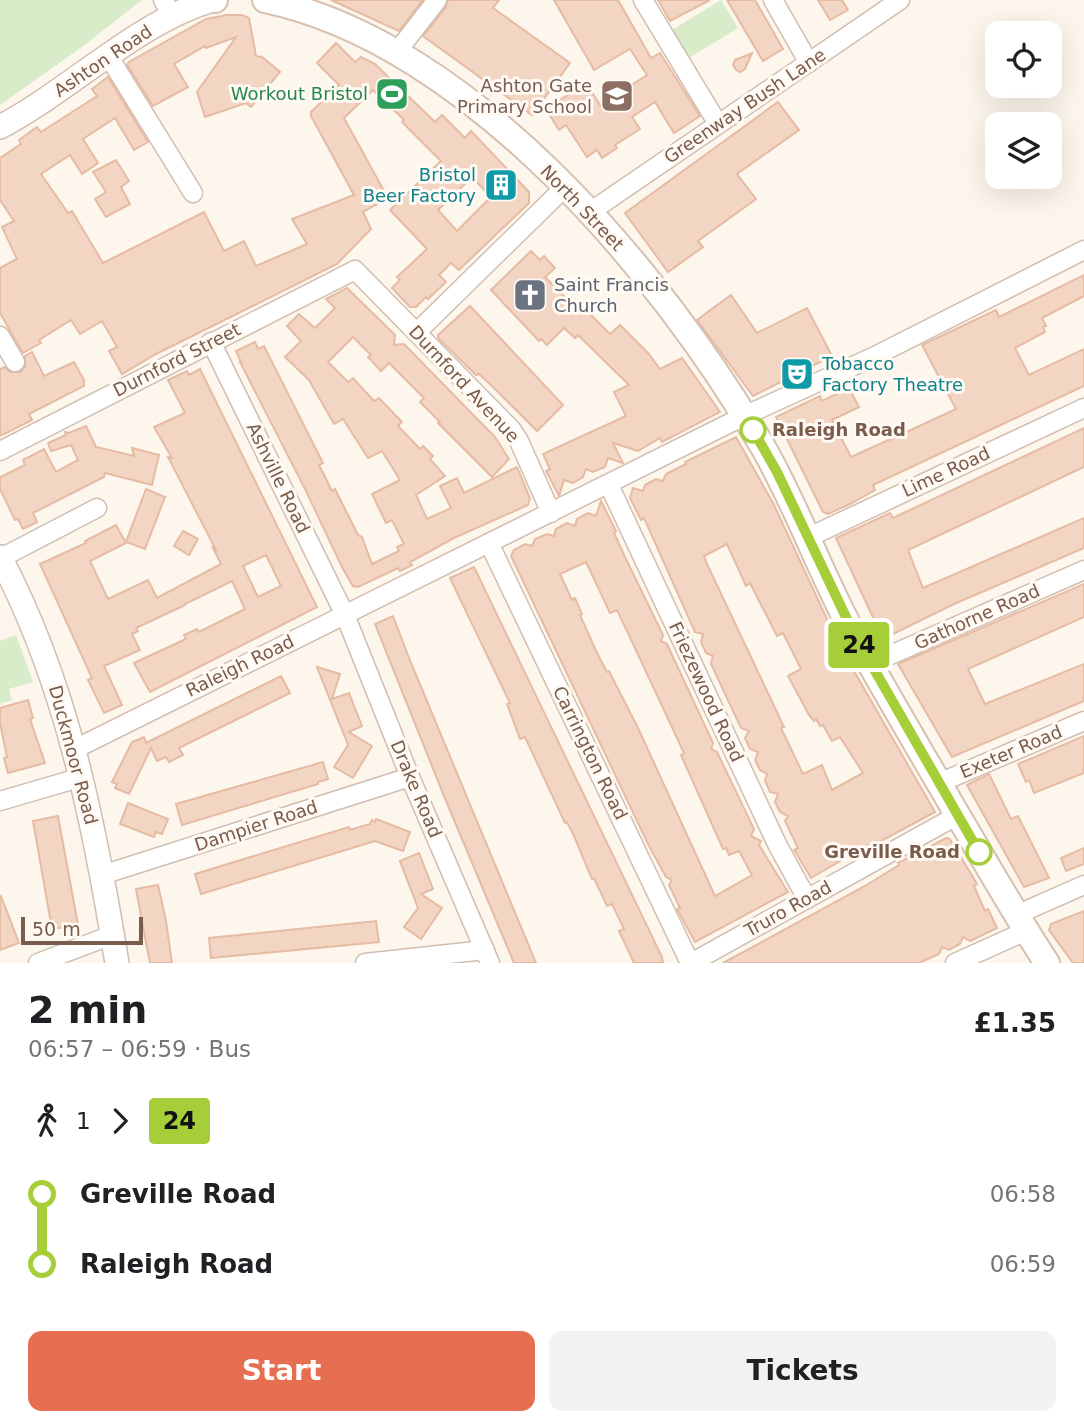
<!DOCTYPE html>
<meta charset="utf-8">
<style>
body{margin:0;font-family:"DejaVu Sans",sans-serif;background:#f2f2f2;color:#202124;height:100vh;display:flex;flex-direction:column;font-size:26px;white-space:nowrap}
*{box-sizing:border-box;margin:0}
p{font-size:23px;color:#757577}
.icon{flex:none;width:38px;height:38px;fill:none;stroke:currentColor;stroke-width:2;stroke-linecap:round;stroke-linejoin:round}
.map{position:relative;height:963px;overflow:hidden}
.drawer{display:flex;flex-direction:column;background:#fff;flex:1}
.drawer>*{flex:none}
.badge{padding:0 14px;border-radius:5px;font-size:24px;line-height:46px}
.buttons{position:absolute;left:985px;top:21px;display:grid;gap:14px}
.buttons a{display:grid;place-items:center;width:77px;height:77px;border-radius:14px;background:#fff;box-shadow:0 7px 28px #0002;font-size:35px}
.scale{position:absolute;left:21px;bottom:18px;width:122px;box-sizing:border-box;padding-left:7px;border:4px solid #7a5c4d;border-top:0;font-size:19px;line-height:24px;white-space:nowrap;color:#7a5c4d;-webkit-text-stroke:5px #fffaf3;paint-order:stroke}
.map>.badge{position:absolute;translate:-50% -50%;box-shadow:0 0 0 4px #fff}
.legs{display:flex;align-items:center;gap:10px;height:77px;padding:0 28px;font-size:23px}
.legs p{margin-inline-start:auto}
.overview{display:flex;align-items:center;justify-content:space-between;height:119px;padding:0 28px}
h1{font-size:38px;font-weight:600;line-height:52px}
.action{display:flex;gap:14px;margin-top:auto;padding:14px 28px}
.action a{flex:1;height:80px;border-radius:14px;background:#e76f51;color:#fff;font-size:28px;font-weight:600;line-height:80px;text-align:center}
.action a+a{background:#f2f2f2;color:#202124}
ul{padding:0 28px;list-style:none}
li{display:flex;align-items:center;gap:24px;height:70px;font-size:26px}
li i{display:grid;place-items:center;width:10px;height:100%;margin:0 9px;background:currentColor}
li i::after{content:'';width:18px;height:18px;margin:-9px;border:5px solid;border-radius:50%;background:#fff}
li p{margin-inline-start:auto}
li:first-child i{background:linear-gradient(#0000 50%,currentColor 0)}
li:last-child i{background:linear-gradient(currentColor 50%,#0000 0)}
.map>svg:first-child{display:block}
.green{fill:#d8ecc9}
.building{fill:#f3d5c3;stroke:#e6bba3;stroke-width:2;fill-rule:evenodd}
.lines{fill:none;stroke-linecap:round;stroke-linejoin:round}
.minor-casing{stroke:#d1beb0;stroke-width:21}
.tertiary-casing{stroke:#d1beb0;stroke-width:26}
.secondary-casing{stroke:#d6c0b0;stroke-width:28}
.minor{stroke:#fff;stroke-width:18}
.tertiary{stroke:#fff;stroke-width:23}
.secondary{stroke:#fff;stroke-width:24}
.line-1-casing{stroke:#fff;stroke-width:16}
.line-1{stroke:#a6ce39;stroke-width:10}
.stop-1-dot{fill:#fff;stroke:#a6ce39;stroke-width:3.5}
.labels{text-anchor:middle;stroke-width:6;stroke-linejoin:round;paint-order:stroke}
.street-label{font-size:18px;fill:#7a5c4d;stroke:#fffaf3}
.education-label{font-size:18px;fill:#785e54;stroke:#fffaf3;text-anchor:end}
.leisure-label{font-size:18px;fill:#27864d;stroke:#fffaf3;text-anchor:end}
.culture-label{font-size:18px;fill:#0d838f;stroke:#fffaf3;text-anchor:end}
.worship-label{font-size:18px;fill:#5b616d;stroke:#fffaf3;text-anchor:start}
.stop-label{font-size:18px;font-weight:bold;fill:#7a5c4d;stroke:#fffaf3;text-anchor:start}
</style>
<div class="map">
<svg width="1084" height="963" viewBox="0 0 1084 963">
<rect width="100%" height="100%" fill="#fdf6ec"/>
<g class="green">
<polygon points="0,0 142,0 82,47 0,105"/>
<polygon points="721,0 738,28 689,58 672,30"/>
<polygon points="16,635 33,682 9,689 12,700 0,704 0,641"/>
</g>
<g class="building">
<polygon points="331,0 423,0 399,31"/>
<polygon points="448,0 499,0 493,8 570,63 532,115 423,36 446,7"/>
<polygon points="554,0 618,0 651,58 660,53 700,116 674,133 655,102 632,117 640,129 615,145 617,148 602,158 597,150 587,157 566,125 559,130 546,109 586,83 600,105 647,75 630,49 594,70"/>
<polygon points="658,0 710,0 670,21"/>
<polygon points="727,0 755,0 783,49 763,61"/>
<polygon points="818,0 842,0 848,10 830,20"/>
<polygon points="227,15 242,15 249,18 256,56 262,57 280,72 251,107 246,103 205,117 197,92 236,37 206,48 205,46 174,64 188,87 153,106 127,65 129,62 206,19"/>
<path d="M336 43 355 62 361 57 375 64 435 122 442 115 465 138 471 131 529 192V203L459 270 451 263 439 275 446 282 428 299 426 297 416 307H410L392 288 400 280 397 277 427 249 390 210 441 161 402 122 404 120 373 90 344 118 388 198 363 212 371 229 337 264 156 354 122 374 109 351 117 347 102 321 80 334 71 320 39 340 41 343 23 353 0 313V268L17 259 2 227 14 221 0 200V158L21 144 19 140 37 127 41 132 97 96 92 89 108 77 148 142 134 150 115 118 83 139 98 163 82 174 70 155 41 174 68 213 72 211 103 263 204 212 224 251 244 241 256 266 307 244 292 219 354 195 311 116V112L339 85 317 63ZM472 177 491 197 457 231 438 210Z"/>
<polygon points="752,53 745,69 740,72 736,70 733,65 735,60"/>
<polygon points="778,102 799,130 737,174 756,199 698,241 703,247 668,272 625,213"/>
<polygon points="116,160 129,181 121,187 130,204 106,217 95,199 106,192 93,172"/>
<polygon points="531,251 540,260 544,256 555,268 545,277 578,310 582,306 610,334 620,325 648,353 660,369 682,358 720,412 662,442 660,438 638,451 613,443 623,463 608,458 605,467 593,472 586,469 583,477 573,483 564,480 559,496 546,471 550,469 543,454 626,416 614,392 629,385 578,335 575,338 564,328 547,345 541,339 539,341 491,290"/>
<polygon points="1084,275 1084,296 1042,318 1046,326 1043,327 1045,332 1015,348 1029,375 1084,349 1084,386 873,485 875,490 850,504 828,514 823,512 776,417 820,396 822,401 849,388 859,407 832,420 851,457 913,429 956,409 922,345 996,310 999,317"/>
<polygon points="347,288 395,335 394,345 404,344 495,437 509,459 492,477 438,423 440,422 420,402 424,398 389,363 381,371 368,357 371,355 353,337 328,362 348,382 353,378 374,401 379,398 402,422 398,426 420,449 423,446 433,456 430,459 445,476 416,495 427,519 451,508 440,486 457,478 464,493 517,467 530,498 528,505 454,538 410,562 412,565 400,571 398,568 358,587 353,586 343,569 305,489 240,362 241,362 236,351 255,342 258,349 264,346 323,463 319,465 332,491 335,489 358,535 362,537 372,564 399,551 397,547 404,544 392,520 386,523 372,494 400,480 382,451 368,458 343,419 334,424 309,380 285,357 301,341 287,326 299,314 315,328 335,308 326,299"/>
<polygon points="731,295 757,333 807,308 832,356 753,396 697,320"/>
<polygon points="470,306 563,405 537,431 493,387 479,374 476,375 438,338 438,335"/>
<polygon points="32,352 44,376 74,362 84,380 84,386 29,414 32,420 0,436 0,369 5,367 10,372 20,372 25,367 25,356"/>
<path d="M200 369 317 607 150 692 134 663 186 639 184 635 197 629 199 632 245 609 232 581 185 604V605L136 628 138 631 132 634 140 650 104 666 122 705 104 713 88 680 92 678 40 564 86 543 85 541 116 525 126 543 90 561 108 599 148 580 157 598 221 564 213 548 216 550 168 457 172 458 154 427 185 413 168 380 187 371 189 375ZM266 555 281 586 258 597 243 566Z"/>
<polygon points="86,426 96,447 134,456 132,448 159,455 152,485 105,473 104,477 33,513 37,522 23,529 18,519 15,520 0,489 0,477 25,465 23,460 44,449 56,472 78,460 71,445 51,451 48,443 66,435 65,432 69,433"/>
<polygon points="1084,428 1084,467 908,550 923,588 1084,518 1084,548 954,604 883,639 836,538 890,513 893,518"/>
<path d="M736 437 774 505 839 645 935 812 870 847 868 845 811 878 794 850 798 848 785 821 788 816 780 812 775 802 778 794 770 792 765 781 767 774 760 770 755 760 758 752 750 749 745 738 749 731 741 728 711 664 713 656 706 653 701 642 703 634 695 632 644 518 641 520 630 498 633 488 643 491 645 485 656 479 663 481 666 474 686 464 685 462ZM727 544 746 586 750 583 777 636 783 633 801 669 788 676 809 715 814 721 816 719 820 726 823 725 832 741 840 737 863 773 832 790 822 765 803 774 781 728 784 727 707 564 704 556Z"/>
<polygon points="146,489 165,497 145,549 126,542"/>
<path d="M601 501 616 531 614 533 625 557 663 635 661 641 667 644 713 743 711 749 717 752 754 829 751 836 761 841 759 845 788 892 695 942 677 909 680 908 669 885 672 880 666 877 649 846 511 556 514 550 525 544 532 546 535 539 547 534 554 536 556 529 567 523 575 526 577 519 588 513 596 516ZM586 562 610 613 617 610 627 631 684 753 681 755 723 849 726 848 729 855 739 851 752 875 715 896 638 728 609 671 607 672 596 651 580 615 582 614 575 598 572 600 560 574Z"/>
<polygon points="183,531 198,539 189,555 174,546"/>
<polygon points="474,567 662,957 663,963 634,963 619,931 624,929 612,904 607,906 594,878 592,879 574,836 567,822 565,823 525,737 520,739 507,704 510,703 450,578"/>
<polygon points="1084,584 1084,617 968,669 985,704 1084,664 1084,701 952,757 898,664"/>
<polygon points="393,616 409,658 536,963 514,963 444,796 375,624"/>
<polygon points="317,667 340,674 332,699 349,693 362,726 349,732 372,746 353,778 334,767 348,745"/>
<polygon points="281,676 290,693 179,748 183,755 169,762 166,757 157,761 151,748 129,794 115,788 117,784 112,782 132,742 144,737 146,743"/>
<polygon points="28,700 33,718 30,719 45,763 8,773 4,758 7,757 0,723 0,708"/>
<polygon points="1084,736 1084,773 1034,793 1029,780 1026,782 1018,764"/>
<polygon points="323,762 328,779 318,782 318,784 182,825 176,804"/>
<polygon points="989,774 1011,819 1018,816 1049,878 1024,887 967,785"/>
<polygon points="128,803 168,819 162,834 156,832 154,837 120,824"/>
<polygon points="58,816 78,925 52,929 33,821"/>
<polygon points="376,819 410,832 403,851 375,841 201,894 195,874 349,827 350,830 370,824 372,820 375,822"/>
<polygon points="946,838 950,839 977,884 974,886 985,911 988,909 997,928 970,941 963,937 960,944 949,950 942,947 939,954 919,963 723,963 865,886 899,865 898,863"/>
<polygon points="1084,848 1084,864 1066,871 1061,858"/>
<polygon points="419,853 433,889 421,894 442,908 421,939 404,927 418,908 400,861"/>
<polygon points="158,885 166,921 172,963 150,963 147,948 136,889"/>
<polygon points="1,896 19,943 0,950 0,897"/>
<polygon points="1084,911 1084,963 1073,963 1049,930 1051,924"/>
<polygon points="376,921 379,942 211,958 209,938"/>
</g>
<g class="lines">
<defs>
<g id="minor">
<polyline points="163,0 173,16"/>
<polyline points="643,0 718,124"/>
<polyline points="773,0 809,63"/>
<polyline points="396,53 437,0"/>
<polyline points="109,57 193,193"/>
<polyline points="590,212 900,0"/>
<polyline points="417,332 565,187"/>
<polyline points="0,336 15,362"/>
<polyline points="211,342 345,615 410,777 490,963"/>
<polyline points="0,451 355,270 512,430 519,441 551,513"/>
<polyline points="609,485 777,844 807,899"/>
<polyline points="809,537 1084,408"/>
<polyline points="489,543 690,963"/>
<polyline points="1,558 97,508"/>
<polyline points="870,664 1084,570"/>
<polyline points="75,749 744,416 875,356 1084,250"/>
<polyline points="939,783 1084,721"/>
<polyline points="0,801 82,777"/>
<polyline points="102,875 410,777"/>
<polyline points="1016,915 1084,885"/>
<polyline points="38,963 112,935"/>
<polyline points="365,963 485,950"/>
<polyline points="691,963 958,815"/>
<polyline points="955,963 1026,931"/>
</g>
<g id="tertiary">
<path d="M0 127C69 91 135 24 209 1"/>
<path d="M0 557C67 684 94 822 117 963"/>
</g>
<g id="secondary">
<polyline points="209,0 215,0"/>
<path d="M265 0C470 43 662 273 763 447 798 508 821 575 855 637 887 695 921 752 954 809 985 861 1014 913 1047 963"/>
</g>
</defs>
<use href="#minor" class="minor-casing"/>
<use href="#tertiary" class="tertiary-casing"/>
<use href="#secondary" class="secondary-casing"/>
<use href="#minor" class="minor"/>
<use href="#tertiary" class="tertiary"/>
<use href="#secondary" class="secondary"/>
</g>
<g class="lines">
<defs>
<polyline id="line-1" points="753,430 777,472 855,636 979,852"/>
</defs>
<use href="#line-1" class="line-1-casing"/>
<use href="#line-1" class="line-1"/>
</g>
<defs>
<symbol id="stadium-square" viewBox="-11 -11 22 22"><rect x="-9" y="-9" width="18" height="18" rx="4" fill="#2e9e5b" stroke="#fffaf3"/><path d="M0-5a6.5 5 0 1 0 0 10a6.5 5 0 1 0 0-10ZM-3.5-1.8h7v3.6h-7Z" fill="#fff"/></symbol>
<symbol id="school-square" viewBox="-11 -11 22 22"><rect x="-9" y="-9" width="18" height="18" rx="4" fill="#8d6e63" stroke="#fffaf3"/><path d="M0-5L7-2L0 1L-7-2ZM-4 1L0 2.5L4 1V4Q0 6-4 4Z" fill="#fff"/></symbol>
<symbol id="building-square" viewBox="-11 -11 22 22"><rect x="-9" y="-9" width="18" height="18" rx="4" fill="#0f9aa8" stroke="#fffaf3"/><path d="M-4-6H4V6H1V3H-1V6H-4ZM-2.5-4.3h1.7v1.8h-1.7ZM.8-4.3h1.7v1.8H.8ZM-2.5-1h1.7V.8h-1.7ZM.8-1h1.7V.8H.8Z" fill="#fff"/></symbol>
<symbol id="church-square" viewBox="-11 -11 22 22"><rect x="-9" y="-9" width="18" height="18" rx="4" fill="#6b7280" stroke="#fffaf3"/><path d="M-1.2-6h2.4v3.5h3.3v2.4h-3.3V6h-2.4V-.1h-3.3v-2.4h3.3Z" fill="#fff"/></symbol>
<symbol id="theatre-square" viewBox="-11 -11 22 22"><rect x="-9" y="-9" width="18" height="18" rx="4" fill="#0f9aa8" stroke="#fffaf3"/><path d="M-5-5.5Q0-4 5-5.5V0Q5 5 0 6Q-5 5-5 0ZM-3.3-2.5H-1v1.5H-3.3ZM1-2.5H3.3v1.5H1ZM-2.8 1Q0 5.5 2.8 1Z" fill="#fff"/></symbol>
</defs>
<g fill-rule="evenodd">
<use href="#stadium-square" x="373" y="75" width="38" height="38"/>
<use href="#school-square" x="598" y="77" width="38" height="38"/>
<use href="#building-square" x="482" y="166" width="38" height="38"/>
<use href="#church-square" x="511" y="276" width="38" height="38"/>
<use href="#theatre-square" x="778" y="355" width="38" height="38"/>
</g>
<g class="stop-1-dot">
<circle cx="753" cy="430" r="12"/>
<circle cx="979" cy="852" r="12"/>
</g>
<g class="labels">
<g class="street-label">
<text transform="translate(103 61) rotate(-34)" y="6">Ashton Road</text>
<text transform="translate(745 106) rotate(-34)" y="6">Greenway Bush Lane</text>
<text transform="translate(582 208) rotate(46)" y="6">North Street</text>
<text transform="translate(177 360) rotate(-27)" y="6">Durnford Street</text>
<text transform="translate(464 384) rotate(47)" y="6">Durnford Avenue</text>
<text transform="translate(946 472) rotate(-25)" y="6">Lime Road</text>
<text transform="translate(278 478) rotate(64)" y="6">Ashville Road</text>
<text transform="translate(977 617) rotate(-24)" y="6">Gathorne Road</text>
<text transform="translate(240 666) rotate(-26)" y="6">Raleigh Road</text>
<text transform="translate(706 692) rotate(65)" y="6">Friezewood Road</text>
<text transform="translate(1011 752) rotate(-23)" y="6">Exeter Road</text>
<text transform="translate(590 753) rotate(64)" y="6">Carrington Road</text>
<text transform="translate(73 755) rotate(75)" y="6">Duckmoor Road</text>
<text transform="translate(416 789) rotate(67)" y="6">Drake Road</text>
<text transform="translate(256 826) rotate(-18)" y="6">Dampier Road</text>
<text transform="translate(788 909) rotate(-29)" y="6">Truro Road</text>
</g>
<g class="education-label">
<text x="592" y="92">Ashton Gate<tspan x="592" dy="21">Primary School</tspan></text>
</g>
<g class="leisure-label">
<text x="368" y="100">Workout Bristol</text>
</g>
<g class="culture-label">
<text x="476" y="181">Bristol<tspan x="476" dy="21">Beer Factory</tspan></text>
<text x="822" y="370" text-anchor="start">Tobacco<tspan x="822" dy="21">Factory Theatre</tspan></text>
</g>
<g class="worship-label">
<text x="554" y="291">Saint Francis<tspan x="554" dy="21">Church</tspan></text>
</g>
<g class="stop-label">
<text x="772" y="436">Raleigh Road</text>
<text x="960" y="858" text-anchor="end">Greville Road</text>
</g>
</g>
</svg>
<div class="buttons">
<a><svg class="icon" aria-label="locate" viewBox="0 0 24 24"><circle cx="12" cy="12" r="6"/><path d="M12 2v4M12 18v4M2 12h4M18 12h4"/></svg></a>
<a><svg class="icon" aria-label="layers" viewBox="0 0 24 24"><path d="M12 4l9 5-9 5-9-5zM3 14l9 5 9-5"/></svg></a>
</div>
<div class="scale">50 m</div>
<b class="badge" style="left:859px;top:645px;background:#a6ce39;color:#111">24</b>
</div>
<section class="drawer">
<div class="overview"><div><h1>2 min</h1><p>06:57 – 06:59 · Bus</p></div><b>£1.35</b></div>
<div class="legs"><svg class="icon" aria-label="walk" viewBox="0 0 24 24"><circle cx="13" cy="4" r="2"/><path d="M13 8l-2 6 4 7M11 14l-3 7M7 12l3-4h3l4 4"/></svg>1<svg class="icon" aria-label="forward" viewBox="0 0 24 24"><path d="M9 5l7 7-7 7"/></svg><b class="badge" style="background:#a6ce39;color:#111">24</b></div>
<ul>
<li><i style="color:#a6ce39"></i><b>Greville Road</b><p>06:58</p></li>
<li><i style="color:#a6ce39"></i><b>Raleigh Road</b><p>06:59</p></li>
</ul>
<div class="action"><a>Start</a><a>Tickets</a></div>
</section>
